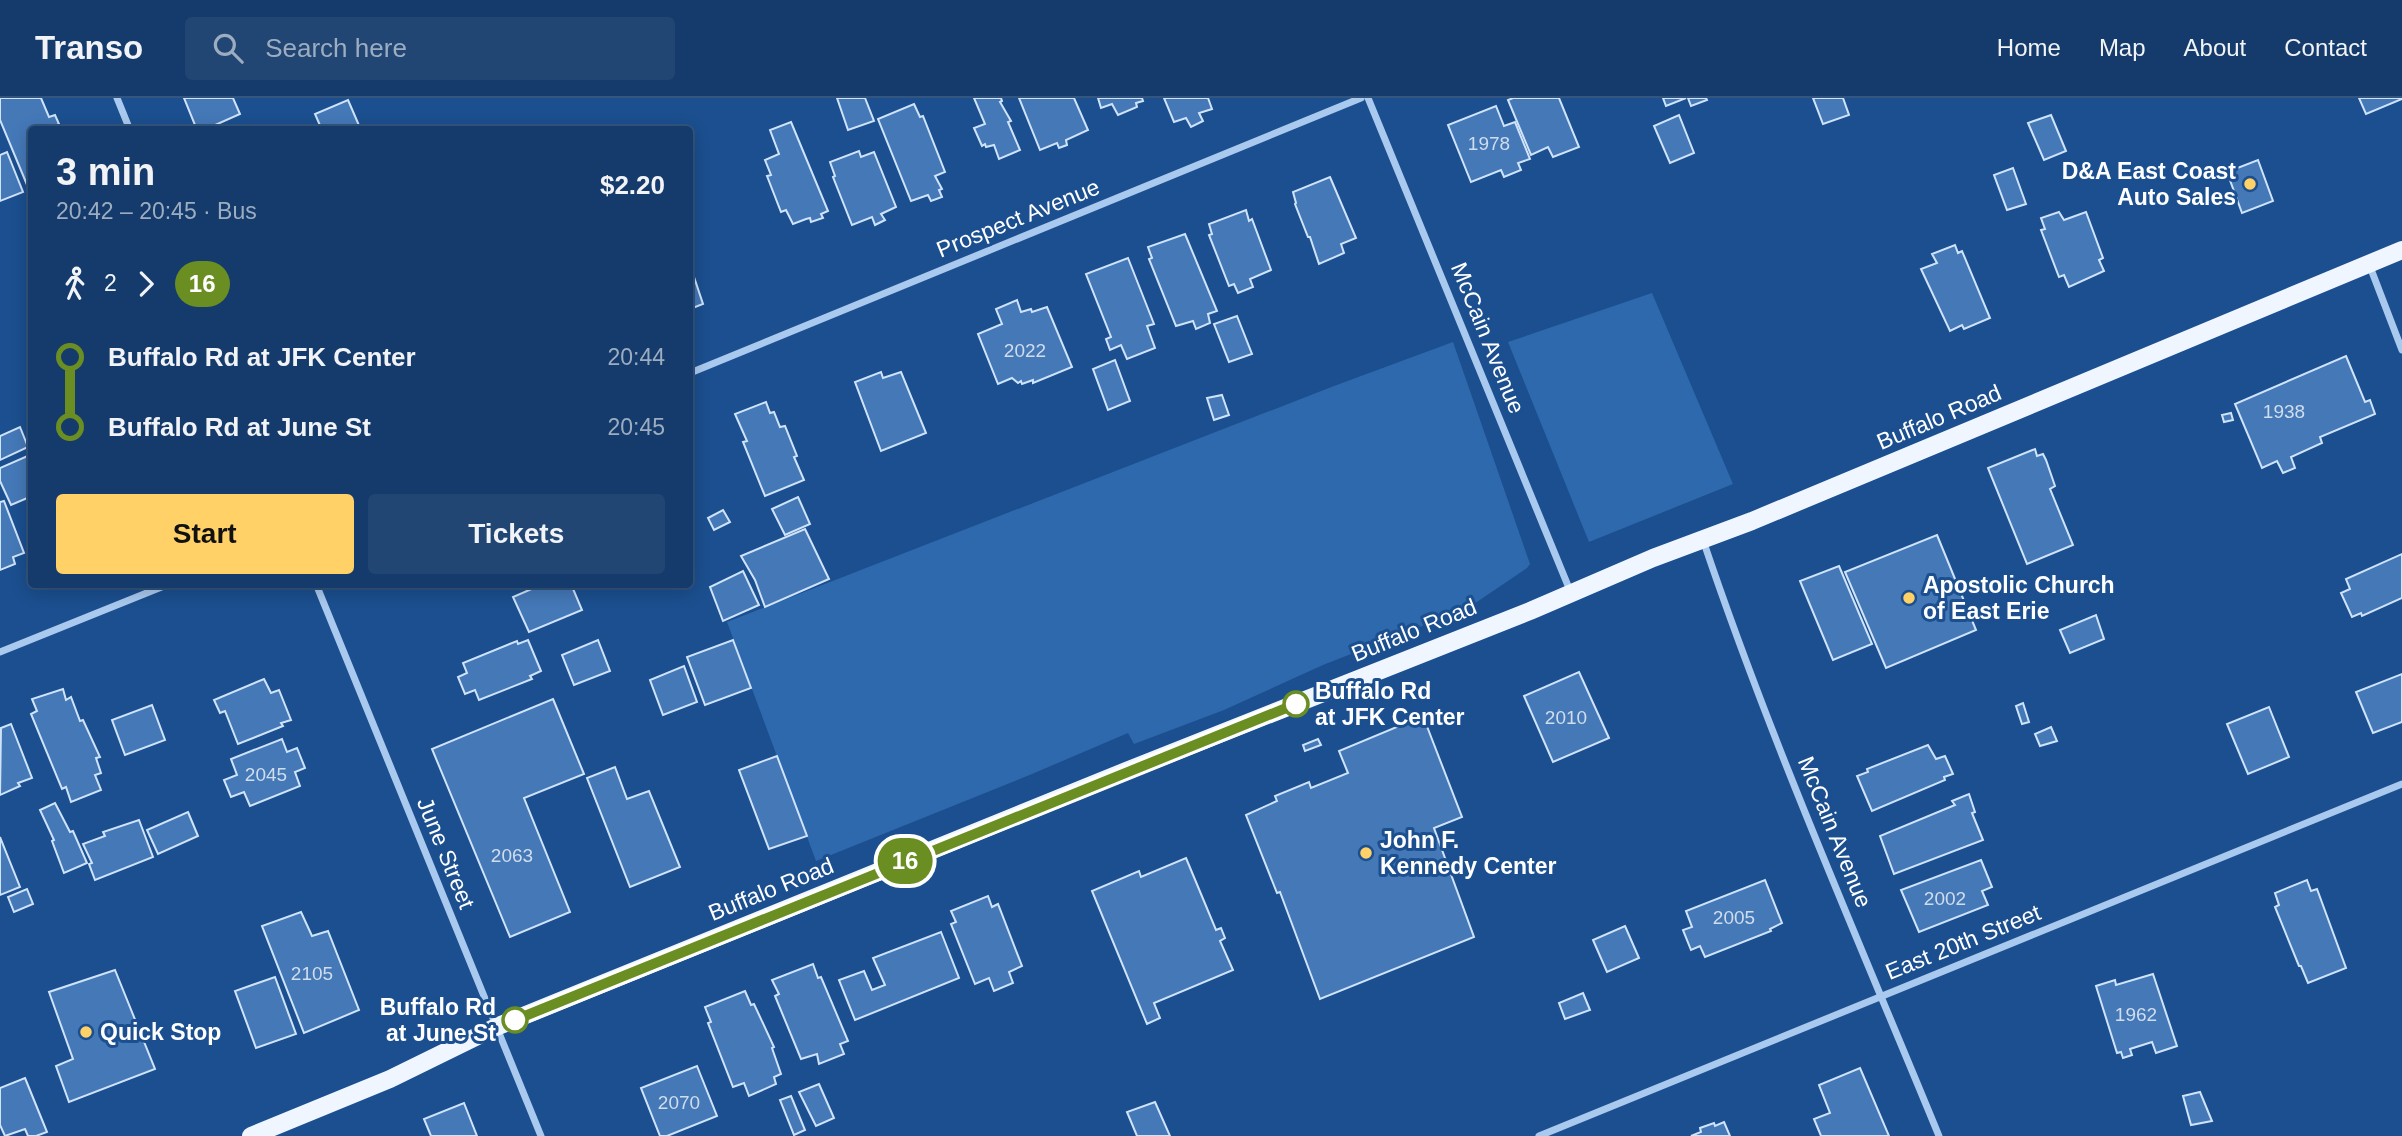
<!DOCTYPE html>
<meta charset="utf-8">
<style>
body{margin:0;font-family:Helvetica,sans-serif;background:#214673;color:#f1f3f6;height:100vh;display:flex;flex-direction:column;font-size:26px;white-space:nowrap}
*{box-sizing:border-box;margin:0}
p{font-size:23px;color:#9dadc1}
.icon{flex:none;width:38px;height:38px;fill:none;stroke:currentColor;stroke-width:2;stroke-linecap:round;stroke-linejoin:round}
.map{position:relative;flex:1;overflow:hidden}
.details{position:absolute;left:28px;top:28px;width:665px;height:462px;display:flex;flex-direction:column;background:#143b6b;border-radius:7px;box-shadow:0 4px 18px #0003,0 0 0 2px #33557e}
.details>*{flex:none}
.badge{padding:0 14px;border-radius:23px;font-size:24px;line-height:46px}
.map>.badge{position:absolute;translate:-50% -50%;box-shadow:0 0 0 4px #fff}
.legs{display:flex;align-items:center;gap:10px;height:77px;padding:0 28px;font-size:23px}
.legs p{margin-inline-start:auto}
.overview{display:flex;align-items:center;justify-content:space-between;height:119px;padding:0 28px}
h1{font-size:38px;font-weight:800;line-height:52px}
.primary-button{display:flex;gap:14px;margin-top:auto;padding:14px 28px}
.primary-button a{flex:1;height:80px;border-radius:7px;background:#ffd166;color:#111;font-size:28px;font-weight:800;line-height:80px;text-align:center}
.primary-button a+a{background:#214673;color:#f1f3f6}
ul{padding:0 28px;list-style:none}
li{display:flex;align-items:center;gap:24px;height:70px;font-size:26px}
li i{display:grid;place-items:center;width:10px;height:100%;margin:0 9px;background:currentColor}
li i::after{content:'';width:18px;height:18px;margin:-9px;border:5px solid;border-radius:50%;background:#143b6b}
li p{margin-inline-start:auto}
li:first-child i{background:linear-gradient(#0000 50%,currentColor 0)}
li:last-child i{background:linear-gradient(currentColor 50%,#0000 0)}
header{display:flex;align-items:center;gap:42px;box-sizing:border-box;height:98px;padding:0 35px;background:#143b6b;border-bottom:2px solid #33557e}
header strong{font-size:33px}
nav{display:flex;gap:38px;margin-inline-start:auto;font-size:24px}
.search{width:490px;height:63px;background:#214673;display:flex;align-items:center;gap:18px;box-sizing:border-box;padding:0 24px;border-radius:7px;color:#9dadc1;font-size:26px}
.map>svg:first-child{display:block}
.green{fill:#2e69ad}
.building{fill:#4478b7;stroke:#cfe3fa;stroke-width:2}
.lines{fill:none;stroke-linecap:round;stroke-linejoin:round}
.minor{stroke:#a9c9ee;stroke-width:7}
.primary{stroke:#f0f6ff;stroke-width:18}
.line-1-casing{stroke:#fff;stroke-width:16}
.line-1{stroke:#6b8e23;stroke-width:10}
.poi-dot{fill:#ffd166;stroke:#1b4f8f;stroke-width:2.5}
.stop-1-dot{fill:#fff;stroke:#6b8e23;stroke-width:3.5}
.labels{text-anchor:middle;stroke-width:6;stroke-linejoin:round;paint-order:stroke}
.number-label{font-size:19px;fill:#d0dded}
.poi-label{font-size:23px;font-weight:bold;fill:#fff;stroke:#1b4f8f;text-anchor:start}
.street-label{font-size:23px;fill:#fff;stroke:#1b4f8f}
.stop-label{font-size:23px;font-weight:bold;fill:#fff;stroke:#1b4f8f;text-anchor:start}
</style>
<header>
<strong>Transo</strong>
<div class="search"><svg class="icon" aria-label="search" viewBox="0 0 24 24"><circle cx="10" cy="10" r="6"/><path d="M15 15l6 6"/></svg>Search here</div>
<nav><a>Home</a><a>Map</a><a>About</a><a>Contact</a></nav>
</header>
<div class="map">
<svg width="2402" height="1038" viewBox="0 0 2402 1038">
<rect width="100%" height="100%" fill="#1b4f8f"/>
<g class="green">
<polygon points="1652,195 1733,386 1589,444 1508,244"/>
<polygon points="1453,244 1530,466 1527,470 1468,510 1323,567 1224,612 1134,646 1128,635 1032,676 816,763 727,524 1334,288"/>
</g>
<g class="building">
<polygon points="0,0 41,0 49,19 55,17 59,26 52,29 53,32 32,32 30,94 0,22"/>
<polygon points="184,0 233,0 240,16 204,32 197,32"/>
<polygon points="837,0 865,0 874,23 848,32"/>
<polygon points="974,0 1001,0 1002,3 1000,4 1011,23 1008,24 1020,52 999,61 994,47 986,49 985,46 982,48 974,30 985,26"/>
<polygon points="1019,0 1074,0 1088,32 1066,42 1067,47 1059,50 1057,45 1040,52"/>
<polygon points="1098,0 1142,0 1143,3 1136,5 1137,9 1118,17 1112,6 1101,10"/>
<polygon points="1164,0 1208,0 1212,11 1199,15 1203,23 1191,29 1186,20 1174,24"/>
<polygon points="1513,0 1559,0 1579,49 1553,59 1548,49 1531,57 1508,2"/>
<polygon points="1663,0 1686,0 1666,8"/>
<polygon points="1688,0 1706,0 1707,2 1691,8"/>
<polygon points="1813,0 1843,0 1849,17 1823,26"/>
<polygon points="2359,0 2402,0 2402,1 2366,16"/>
<polygon points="348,2 361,32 322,32 315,16"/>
<polygon points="914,6 920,19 923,18 945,74 935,78 942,91 939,92 942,99 931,103 928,97 911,103 878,21"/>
<polygon points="1496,8 1504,28 1515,24 1530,61 1518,65 1521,72 1504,79 1501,72 1471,84 1448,27"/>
<polygon points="1679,17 1694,55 1670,65 1654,28"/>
<polygon points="2051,17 2066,53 2044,62 2028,25"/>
<polygon points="791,24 828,113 821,116 823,120 811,124 810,120 806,121 793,126 786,112 781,114 767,78 771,77 765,62 779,56 770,32"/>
<polygon points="859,53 861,59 874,54 896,109 881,116 885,122 875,127 872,119 852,127 833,79 835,78 830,64"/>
<polygon points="7,54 23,94 0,103 0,57"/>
<polygon points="2258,62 2273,103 2242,115 2227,74"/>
<polygon points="2013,70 2026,106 2007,112 1994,77"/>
<polygon points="1330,79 1356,140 1341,146 1344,155 1319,166 1310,139 1308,139 1295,106 1296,105 1293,94"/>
<polygon points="1246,112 1249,123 1252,121 1271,172 1250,181 1253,189 1238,195 1234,186 1229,188 1209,137 1212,136 1209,126"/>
<polygon points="2059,114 2064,122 2086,114 2103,160 2099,162 2104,173 2069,189 2064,177 2059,179 2041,132 2045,131 2041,120"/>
<polygon points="1185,136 1217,213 1208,216 1210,225 1196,231 1193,223 1176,228 1149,161 1152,160 1148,149"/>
<polygon points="1955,147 1958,155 1962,153 1990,220 1964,231 1962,227 1950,233 1921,171 1937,165 1932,156"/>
<polygon points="1128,160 1154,226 1147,228 1155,250 1127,261 1121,247 1110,252 1106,241 1111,239 1086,176"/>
<polygon points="690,167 703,206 690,211"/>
<polygon points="1017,202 1021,214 1031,211 1032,214 1047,209 1072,269 1033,285 1033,282 1022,286 1021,283 1018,285 1012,280 998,286 978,236 1002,226 996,211"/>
<polygon points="1237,218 1252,256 1229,264 1214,226"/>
<polygon points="2346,258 2365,304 2370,302 2375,316 2320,339 2322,345 2291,359 2295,370 2283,375 2277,363 2262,370 2235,306"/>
<polygon points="1115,262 1130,303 1108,312 1093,271"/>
<polygon points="881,274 883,280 901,274 926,335 881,353 855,284"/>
<polygon points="1222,297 1229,317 1214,322 1207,300"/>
<polygon points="766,304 770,315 774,314 780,329 785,328 797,358 794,359 804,382 765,398 743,344 747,343 735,316"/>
<polygon points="2231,315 2233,322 2224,324 2222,317"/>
<polygon points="20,329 28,349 0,362 0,338"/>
<polygon points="2035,351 2037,358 2043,356 2046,362 2055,388 2050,391 2073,447 2027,466 1988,370"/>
<polygon points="32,356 32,398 11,407 0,383 0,370"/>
<polygon points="798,399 810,426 785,437 772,411"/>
<polygon points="4,403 24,455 13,459 15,466 0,472 0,404"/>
<polygon points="723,412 730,424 714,432 708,420"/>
<polygon points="805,431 829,481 765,509 755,482 741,458"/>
<polygon points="1937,437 1976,532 1886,570 1845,474"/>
<polygon points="2402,456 2402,500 2362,518 2361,515 2352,519 2341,495 2350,491 2346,481"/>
<polygon points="1839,468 1872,546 1833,562 1800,483"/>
<polygon points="743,473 759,507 723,523 710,489"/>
<polygon points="543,486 571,486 582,512 529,534 513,499"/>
<polygon points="2096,517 2104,541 2070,555 2060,532"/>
<polygon points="528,542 541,573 530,578 532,581 479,602 475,592 465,596 458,579 467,575 463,565 517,543 518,546"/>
<polygon points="598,542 610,573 574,587 562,557"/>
<polygon points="733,542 751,590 705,607 687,559"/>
<polygon points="684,568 697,604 663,617 650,582"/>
<polygon points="1579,574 1609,640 1553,664 1524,598"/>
<polygon points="2402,576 2402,624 2373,635 2356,594"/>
<polygon points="264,581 271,595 279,592 291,622 281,625 283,628 238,646 225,613 220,615 214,602"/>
<polygon points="63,591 66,602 71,599 80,623 83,622 100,659 96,660 101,675 95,677 101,692 71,704 66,689 62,691 31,616 37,613 32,601"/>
<polygon points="553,601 584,676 524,700 570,814 510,839 432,651"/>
<polygon points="2023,605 2029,624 2022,626 2016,608"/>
<polygon points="152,607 165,642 125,657 112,622"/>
<polygon points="2269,609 2289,659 2248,676 2227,626"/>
<polygon points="1423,618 1462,719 1434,730 1474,839 1320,901 1280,794 1277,795 1246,717 1277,703 1275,698 1309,684 1311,690 1348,675 1339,653"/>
<polygon points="11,626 32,680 18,685 20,688 0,697 1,630"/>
<polygon points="2051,629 2057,643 2040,648 2035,636"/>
<polygon points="282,641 287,654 297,650 305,670 295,674 300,688 250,708 244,694 231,699 224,682 237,677 231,661"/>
<polygon points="1318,641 1321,647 1305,653 1303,647"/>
<polygon points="1928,647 1936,661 1945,658 1953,676 1944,679 1945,682 1872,713 1857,678 1868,674 1867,671"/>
<polygon points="777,658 807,738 769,751 739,672"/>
<polygon points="615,669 627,701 649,693 680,769 630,789 587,680"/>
<polygon points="1969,696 1975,714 1972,715 1983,742 1894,776 1880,738 1955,707 1952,703"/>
<polygon points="55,705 70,734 73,733 87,765 64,775 52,743 54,742 40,712"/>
<polygon points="188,714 198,738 158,756 147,732"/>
<polygon points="139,722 153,759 95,782 89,766 92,765 83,746 105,738 103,734"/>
<polygon points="0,739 20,789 0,797"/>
<polygon points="1186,760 1216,832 1221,830 1225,840 1220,843 1233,872 1154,905 1160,920 1147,926 1092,793 1139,773 1141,779"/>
<polygon points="1981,762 1992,789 1982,793 1988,807 1919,834 1901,792"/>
<polygon points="1765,782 1782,825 1770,831 1771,833 1705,859 1700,848 1691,852 1683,832 1692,829 1686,813"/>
<polygon points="2307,782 2311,793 2317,791 2346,870 2308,885 2301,868 2299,868 2275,809 2279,807 2275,795"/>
<polygon points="27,791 33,806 14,814 8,799"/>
<polygon points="988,798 992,809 998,806 1022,868 1009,874 1013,885 994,893 989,880 975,886 951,826 956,824 951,813"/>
<polygon points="301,814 312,838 328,833 359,912 304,935 262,828"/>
<polygon points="1625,828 1639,860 1607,874 1593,842"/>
<polygon points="941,834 959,880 855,922 839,882 864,873 872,892 885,887 873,860"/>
<polygon points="813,866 818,880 821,879 848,943 840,946 844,956 819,966 817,956 801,961 775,898 779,896 772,882"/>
<polygon points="115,872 155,971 69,1004 56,968 73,961 49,894"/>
<polygon points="2153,876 2177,948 2156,955 2152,944 2130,951 2132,957 2123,960 2121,954 2117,955 2096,888 2115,882 2116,887"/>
<polygon points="275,879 296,936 256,950 235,893"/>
<polygon points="745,893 751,907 754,906 774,949 772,950 781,976 774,979 776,986 749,998 744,985 733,989 708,925 711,924 705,909"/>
<polygon points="1583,895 1590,912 1565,921 1559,905"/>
<polygon points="697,968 717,1018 667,1038 660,1038 641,990"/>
<polygon points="1860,970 1889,1038 1821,1038 1814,1021 1830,1015 1819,987"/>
<polygon points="25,980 47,1034 36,1038 28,1038 25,1031 5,1038 0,1027 0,990"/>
<polygon points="819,986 834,1020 816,1028 799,994"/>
<polygon points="2200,994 2212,1023 2191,1027 2183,998"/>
<polygon points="791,998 805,1032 794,1037 780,1002"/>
<polygon points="1155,1004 1170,1038 1137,1038 1127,1014"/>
<polygon points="464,1005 477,1038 431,1038 424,1021"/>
<polygon points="1724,1024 1730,1038 1691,1038 1701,1034 1700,1030 1714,1025 1715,1028"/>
</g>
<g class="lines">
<g class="minor">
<polyline points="117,0 130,32"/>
<polyline points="1368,0 1571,495"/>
<polyline points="2369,166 2402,252"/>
<polyline points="690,275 1361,0"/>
<path d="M1703 442C1771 644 1858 841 1939 1038"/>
<polyline points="316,486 541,1038"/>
<polyline points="0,554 169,486"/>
<polyline points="1539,1038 2402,686"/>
</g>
<polyline class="primary" points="251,1038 390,981 496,929 1126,673 1530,513 1653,460 1752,423 2402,152"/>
</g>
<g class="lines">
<defs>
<polyline id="line-1" points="515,922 1296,606"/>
</defs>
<use href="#line-1" class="line-1-casing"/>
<use href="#line-1" class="line-1"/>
</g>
<g class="poi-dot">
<circle cx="2250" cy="86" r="7"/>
<circle cx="1909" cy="500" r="7"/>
<circle cx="1366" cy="755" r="7"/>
<circle cx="86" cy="934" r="7"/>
</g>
<g class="stop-1-dot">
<circle cx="1296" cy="606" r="12"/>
<circle cx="515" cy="922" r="12"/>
</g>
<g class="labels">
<g class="number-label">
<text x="1489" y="52">1978</text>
<text x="1025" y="259">2022</text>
<text x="2284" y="320">1938</text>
<text x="1566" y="626">2010</text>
<text x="266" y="683">2045</text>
<text x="512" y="764">2063</text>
<text x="1945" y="807">2002</text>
<text x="1734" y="826">2005</text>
<text x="312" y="882">2105</text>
<text x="2136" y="923">1962</text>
<text x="679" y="1011">2070</text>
</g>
<g class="poi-label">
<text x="2236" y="81" text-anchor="end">D&amp;A East Coast<tspan x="2236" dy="26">Auto Sales</tspan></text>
<text x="1923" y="495">Apostolic Church<tspan x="1923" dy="26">of East Erie</tspan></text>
<text x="1380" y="750">John F.<tspan x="1380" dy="26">Kennedy Center</tspan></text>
<text x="100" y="942">Quick Stop</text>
</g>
<g class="street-label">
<text transform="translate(1018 120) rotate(-22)" y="8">Prospect Avenue</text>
<text transform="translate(1488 240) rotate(68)" y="8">McCain Avenue</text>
<text transform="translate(1939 319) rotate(-23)" y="8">Buffalo Road</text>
<text transform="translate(1414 532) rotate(-22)" y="8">Buffalo Road</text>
<text transform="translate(1835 734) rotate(68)" y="8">McCain Avenue</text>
<text transform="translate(446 755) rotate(68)" y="8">June Street</text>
<text transform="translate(771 791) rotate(-22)" y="8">Buffalo Road</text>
<text transform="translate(1963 844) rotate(-22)" y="8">East 20th Street</text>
</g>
<g class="stop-label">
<text x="1315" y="601">Buffalo Rd<tspan x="1315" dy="26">at JFK Center</tspan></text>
<text x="496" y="917" text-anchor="end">Buffalo Rd<tspan x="496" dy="26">at June St</tspan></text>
</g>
</g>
</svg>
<b class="badge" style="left:905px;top:763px;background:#6b8e23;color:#fff">16</b>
<section class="details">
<div class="overview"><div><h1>3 min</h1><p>20:42 – 20:45 · Bus</p></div><b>$2.20</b></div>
<div class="legs"><svg class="icon" aria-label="walk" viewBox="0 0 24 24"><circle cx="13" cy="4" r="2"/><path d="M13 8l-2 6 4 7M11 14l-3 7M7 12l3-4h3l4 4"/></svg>2<svg class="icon" aria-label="forward" viewBox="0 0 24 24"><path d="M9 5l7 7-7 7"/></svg><b class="badge" style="background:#6b8e23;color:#fff">16</b></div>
<ul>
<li><i style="color:#6b8e23"></i><b>Buffalo Rd at JFK Center</b><p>20:44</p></li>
<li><i style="color:#6b8e23"></i><b>Buffalo Rd at June St</b><p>20:45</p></li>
</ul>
<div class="primary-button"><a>Start</a><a>Tickets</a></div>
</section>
</div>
